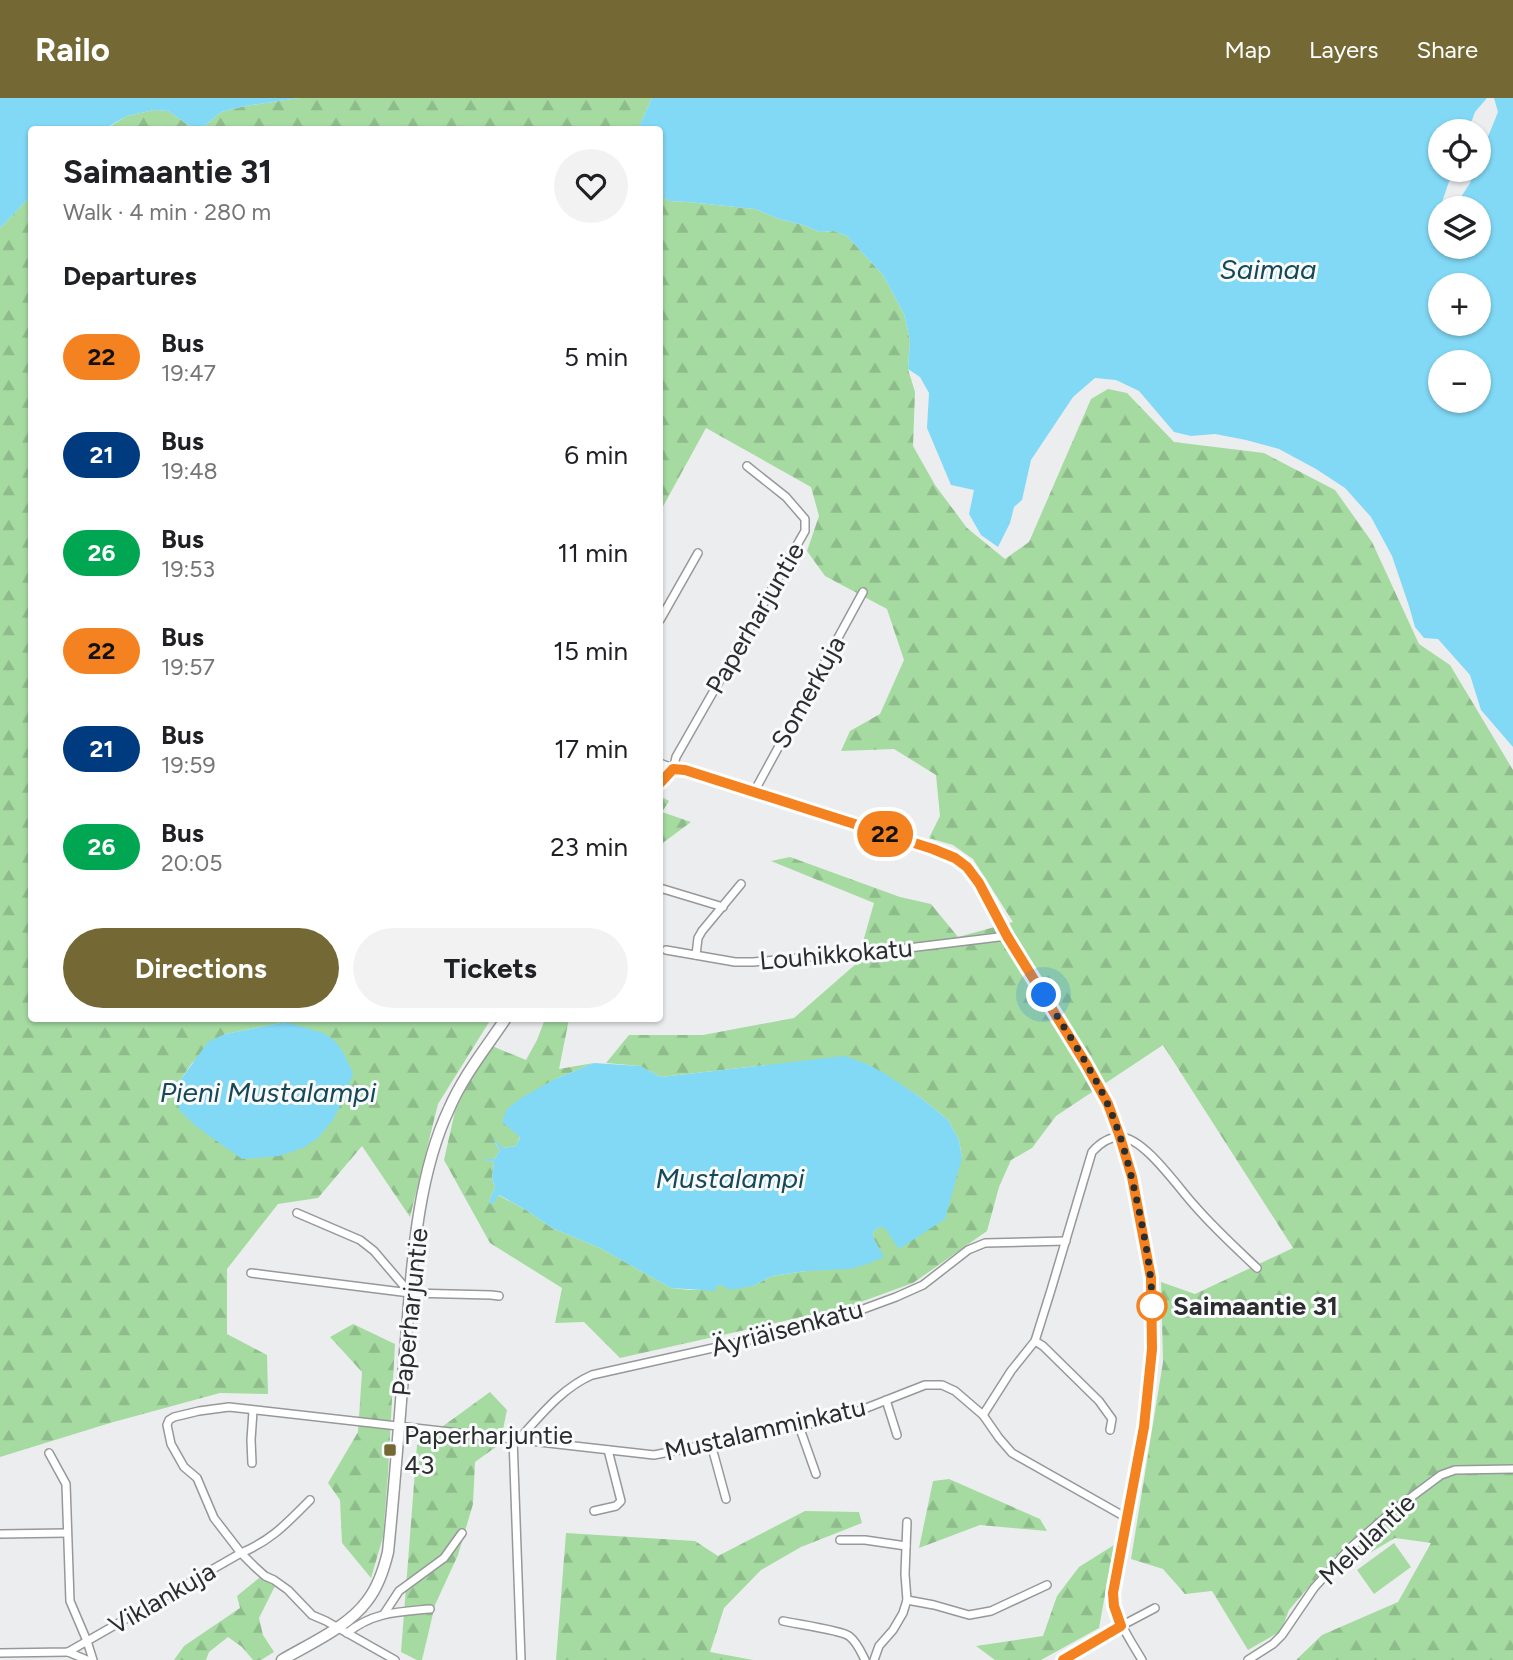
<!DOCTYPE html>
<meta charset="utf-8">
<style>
body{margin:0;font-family:Figtree,sans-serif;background:#f2f2f2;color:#202124;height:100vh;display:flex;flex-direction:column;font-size:26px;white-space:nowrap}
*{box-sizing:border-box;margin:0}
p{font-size:23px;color:#757577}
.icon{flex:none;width:38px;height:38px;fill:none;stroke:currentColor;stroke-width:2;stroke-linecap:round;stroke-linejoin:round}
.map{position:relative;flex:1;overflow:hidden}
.sheet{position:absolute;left:28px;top:28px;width:635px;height:896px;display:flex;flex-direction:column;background:#fff;border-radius:7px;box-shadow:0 2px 5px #0004}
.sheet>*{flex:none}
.badge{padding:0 14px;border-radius:23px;font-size:24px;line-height:46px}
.controls{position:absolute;left:1428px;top:21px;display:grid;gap:14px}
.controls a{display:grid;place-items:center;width:63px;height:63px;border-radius:50%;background:#fff;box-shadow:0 2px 5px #0004;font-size:35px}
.you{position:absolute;width:35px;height:35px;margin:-18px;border:5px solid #fff;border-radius:50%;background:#1a73e8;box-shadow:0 0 0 10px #1a73e833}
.map>.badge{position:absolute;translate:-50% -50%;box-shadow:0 0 0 4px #fff}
h2{padding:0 35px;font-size:26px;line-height:63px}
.round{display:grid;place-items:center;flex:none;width:74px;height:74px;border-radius:37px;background:#f2f2f2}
.headline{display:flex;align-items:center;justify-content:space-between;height:119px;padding:0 35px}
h1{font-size:33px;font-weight:700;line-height:52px}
.button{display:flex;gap:14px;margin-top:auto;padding:14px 35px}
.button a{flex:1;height:80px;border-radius:42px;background:#746835;color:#fff;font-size:28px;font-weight:700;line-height:80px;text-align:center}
.button a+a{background:#f2f2f2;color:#202124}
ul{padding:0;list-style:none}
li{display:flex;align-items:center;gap:21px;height:98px;padding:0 35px}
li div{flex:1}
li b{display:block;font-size:26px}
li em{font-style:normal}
li .badge{min-width:77px;font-weight:700;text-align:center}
header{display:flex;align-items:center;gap:42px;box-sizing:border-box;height:98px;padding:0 35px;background:#746835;color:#fff}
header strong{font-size:33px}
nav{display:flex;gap:38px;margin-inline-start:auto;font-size:24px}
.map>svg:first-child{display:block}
.grass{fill:#a5dba1}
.forest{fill:url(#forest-firs);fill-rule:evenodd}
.water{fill:#82d9f6;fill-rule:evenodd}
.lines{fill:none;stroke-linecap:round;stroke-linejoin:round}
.street-casing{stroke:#97989a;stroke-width:10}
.secondary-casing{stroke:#97989a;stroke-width:13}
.street{stroke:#fff;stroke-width:7}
.secondary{stroke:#fff;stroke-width:10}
.line-casing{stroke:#fff;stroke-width:16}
.line{stroke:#f58220;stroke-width:10}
.walk{stroke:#2c2d2d;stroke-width:7;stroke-dasharray:0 12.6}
.stop-dot{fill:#fff;stroke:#f58220;stroke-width:3.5}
.poi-dot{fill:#746835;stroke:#f9fafc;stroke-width:2.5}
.labels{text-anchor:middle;stroke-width:6;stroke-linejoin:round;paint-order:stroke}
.street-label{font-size:26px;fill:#2c2d2d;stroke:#f9fafc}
.stop-label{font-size:26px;font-weight:bold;fill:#2c2d2d;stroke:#f9fafc;text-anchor:start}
.poi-label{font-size:26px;fill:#2c2d2d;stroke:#f9fafc;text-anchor:start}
.water-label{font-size:28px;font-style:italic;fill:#164958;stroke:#f9fafc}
</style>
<header>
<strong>Railo</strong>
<nav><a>Map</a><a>Layers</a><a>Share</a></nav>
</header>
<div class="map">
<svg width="1513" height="1562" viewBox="0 0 1513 1562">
<defs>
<pattern id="forest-firs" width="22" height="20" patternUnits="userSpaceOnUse" patternTransform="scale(1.75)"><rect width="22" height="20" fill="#a5dba1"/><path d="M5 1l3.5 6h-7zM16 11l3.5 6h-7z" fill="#8ebc8b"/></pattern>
</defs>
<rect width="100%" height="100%" fill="#ecedef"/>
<polygon class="grass" points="1394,1445 1411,1469 1374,1496 1357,1472"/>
<g class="forest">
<polygon points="299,0 652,0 638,31 104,32 127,18 154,12 168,13 190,28 202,30 221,14 245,8"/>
<polygon points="660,97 669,103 688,104 755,111 779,121 803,127 820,134 834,133 847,138 883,177 904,216 910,242 908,271 915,294 913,348 935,387 967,430 1005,461 1029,444 1091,301 1108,291 1127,295 1174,344 1264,355 1335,392 1372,444 1419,546 1450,567 1513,672 1513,1562 1296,1562 1322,1537 1398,1504 1431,1445 1395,1440 1351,1466 1336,1457 1289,1512 1281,1533 1248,1552 1212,1493 1185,1496 1163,1471 1131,1461 1163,1264 1161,1184 1195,1196 1293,1150 1163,947 1056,1018 1032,1050 1011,1062 999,1089 987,1133 913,1185 847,1209 620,1260 584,1224 555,1225 562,1190 490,1145 444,1062 455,1013 471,979 492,948 526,962 537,942 545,921 569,921 559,971 594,965 555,981 520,1038 516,1048 503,1050 495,1045 500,1052 495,1061 486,1062 494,1064 492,1081 495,1089 489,1103 492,1106 498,1097 526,1112 552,1130 600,1150 671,1190 690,1192 716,1192 716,1188 722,1186 753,1188 772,1178 806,1173 872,1137 877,1130 884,1128 962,1060 959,1042 948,1022 920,999 867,966 766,967 661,979 640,968 606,965 629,937 703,937 794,920 857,865 874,805 771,763 790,759 900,799 931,806 958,839 1013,824 973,761 953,747 929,740 940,718 936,677 894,651 841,653 850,633 880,616 904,562 887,511 825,478 807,453 819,418 811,389 706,330 660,414"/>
<path d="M31 98 32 920 491 921 438 1006 410 1119 362 1048 318 1100 278 1106 227 1171V1236L267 1257 268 1296 220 1295 110 1325 0 1359V130ZM286 924 175 996 179 984 192 965 225 936Z"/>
<polygon points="660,698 669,703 662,714 691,724 660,747"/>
<polygon points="353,1226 395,1246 388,1376 383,1439 371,1480 342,1445 340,1402 328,1385 358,1334 362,1274 330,1239"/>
<polygon points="490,1294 507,1312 500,1346 475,1364 473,1406 458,1457 435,1507 422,1562 417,1562 401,1554 417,1347"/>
<polygon points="949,1381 1040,1421 1047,1433 980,1427 919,1450 933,1383"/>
<polygon points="805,1413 859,1414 862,1425 801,1449 761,1472 724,1510 710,1554 753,1562 556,1562 566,1435 695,1443 718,1458"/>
<polygon points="1114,1447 1099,1530 1041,1562 995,1562 976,1548 1043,1538 1057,1498 1079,1469"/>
<polygon points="259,1480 275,1488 259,1520 263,1537 274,1554 261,1562 253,1562 242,1549 228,1539 209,1554 206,1562 174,1562 184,1548 240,1510 237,1498"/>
</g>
<g class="water">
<polygon points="0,0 299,0 245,8 221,14 202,30 190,28 168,13 154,12 127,18 104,31 32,32 31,98 0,130"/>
<path d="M652 0H1487L1475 14 1468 33H1440V72H1453L1440 110V149H1479V110H1454L1470 85 1475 72H1479V61L1498 14 1494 0H1513V649L1481 612 1470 577 1438 541 1424 540 1415 529 1409 508 1392 458 1371 419 1345 390 1316 371 1279 351 1246 342 1215 336 1191 338 1174 334 1139 293 1116 282 1095 280 1073 299 1031 362 1022 402 1014 409 1010 425 998 449 981 437 969 416 974 392 951 387 927 330 929 295 920 279 908 271 910 242 904 216 883 177 847 138 834 133 820 134 803 127 779 121 755 111 688 104 669 103 660 97V32L638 31ZM1479 187V226H1440V187ZM1440 264H1479V303H1440Z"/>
<path d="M286 924C328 937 335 932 353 975L346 996 333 1022 318 1040 303 1050 279 1058 242 1061 197 1029 180 1013 175 996 179 984 208 944 225 936Z"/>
<polygon points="845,958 867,966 884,975 920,999 948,1022 959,1042 962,1060 945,1121 899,1151 884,1129 877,1130 872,1137 884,1159 865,1167 849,1171 806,1173 772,1178 753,1188 730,1192 722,1187 716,1188 716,1193 671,1190 600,1150 552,1130 526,1112 499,1097 492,1107 489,1103 495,1089 492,1081 494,1064 481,1061 495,1061 500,1052 492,1040 503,1050 516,1048 520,1039 502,1024 507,1011 521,1000 555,981 594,965 640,968 661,979"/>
</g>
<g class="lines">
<defs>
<g id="street">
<polyline points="660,522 698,455"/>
<path d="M660 665C672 671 684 672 698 676L934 751 955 760 967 769 979 785 1007 838 1086 966 1108 1006 1120 1039 1132 1079 1151 1180 1152 1251 1144 1329 1113 1495C1115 1521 1129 1540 1142 1562"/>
<polyline points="673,672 676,659 805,433 805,421 786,399 747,368"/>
<polyline points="754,694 863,494"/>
<polyline points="660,790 723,809"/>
<polyline points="666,852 735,864 753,864 900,851 1007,838"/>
<polyline points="696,857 698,840 702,833 741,786"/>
<polyline points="297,1115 360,1142 374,1153 409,1194"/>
<polyline points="251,1175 410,1195 491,1197 499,1198"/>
<polyline points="1035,1243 1043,1248 1099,1303 1112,1321 1110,1332"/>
<polyline points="886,1302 897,1337"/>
<path d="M983 1317 1011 1273 1035 1243 1051 1192 1092 1054C1099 1046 1108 1039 1120 1039 1144 1039 1179 1091 1195 1108 1214 1130 1236 1150 1257 1170"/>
<polyline points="799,1328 816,1376"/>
<polyline points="513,1340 521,1562"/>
<path d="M519 1341C541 1317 562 1290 592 1277L807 1229 839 1220 896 1199 923 1187 968 1152 985 1145 1066 1143"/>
<polyline points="711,1346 726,1401"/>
<polyline points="49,1355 66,1386 70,1503 87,1543 93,1562"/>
<polyline points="252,1365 251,1342 253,1313"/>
<polyline points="594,1413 616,1408 621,1403 608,1352"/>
<polyline points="0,1436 67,1435"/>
<polyline points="840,1442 865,1442 906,1448"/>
<polyline points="907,1502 934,1507 969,1517 991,1513 1047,1487"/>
<polyline points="384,1516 399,1493 444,1460 462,1435"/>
<path d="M783 1523C796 1526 841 1532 849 1538 857 1544 861 1554 865 1562"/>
<polyline points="1121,1528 1155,1510"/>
<path d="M347 1535C373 1514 398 1514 430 1511"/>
<polyline points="68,1554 87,1562"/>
<path d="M0 1555 68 1554 241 1455C272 1442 287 1425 310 1402"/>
<polyline points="395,1562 326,1523 312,1517 288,1492 274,1482 265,1478 255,1469 241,1455 214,1420 197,1380 184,1369 171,1346 167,1327 169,1322 174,1319 199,1313 229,1309 654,1357 825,1323 851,1316 925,1287 942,1287 955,1293 983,1317 999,1340 1012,1355 1127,1420"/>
<polyline points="874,1562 879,1548 893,1532 903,1515 907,1502 905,1476 907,1424"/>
<polyline points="1248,1562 1273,1546 1282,1537 1314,1490 1350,1450 1394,1412 1441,1377 1455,1372 1513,1371"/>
</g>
<g id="secondary">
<polyline points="660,685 673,672"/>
<path d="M282 1562C309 1546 348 1529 367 1503 378 1489 384 1471 388 1454 396 1376 401 1297 408 1219 413 1152 420 1072 449 1011 463 978 486 950 506 920"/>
<polyline points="1063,1562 1121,1528"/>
</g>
</defs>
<use href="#street" class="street-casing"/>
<use href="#secondary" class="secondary-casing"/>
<use href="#street" class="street"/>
<use href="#secondary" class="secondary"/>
</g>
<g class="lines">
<defs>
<polyline id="line" points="660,685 673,671 685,672 933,751 955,760 967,769 979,785 1007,838 1086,966 1108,1006 1120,1039 1132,1079 1151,1180 1152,1251 1144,1329 1113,1495 1114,1508 1121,1528 1063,1562"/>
</defs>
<use href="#line" class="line-casing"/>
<use href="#line" class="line"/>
<path class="walk" d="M1044 897C1066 933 1091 969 1109 1009 1124 1044 1132 1080 1140 1117 1146 1147 1152 1177 1152 1208"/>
</g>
<circle class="stop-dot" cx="1152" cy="1208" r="14"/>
<rect class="poi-dot" x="383" y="1345" width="14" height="14" rx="3.5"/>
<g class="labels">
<g class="street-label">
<text transform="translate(755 520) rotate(-60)" y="9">Paperharjuntie</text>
<text transform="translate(808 594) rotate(-61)" y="9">Somerkuja</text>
<text transform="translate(836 856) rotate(-5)" y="9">Louhikkokatu</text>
<text transform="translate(410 1214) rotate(-84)" y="9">Paperharjuntie</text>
<text transform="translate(787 1230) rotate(-15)" y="9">Äyriäisenkatu</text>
<text transform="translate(765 1331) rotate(-13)" y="9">Mustalamminkatu</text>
<text transform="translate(1367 1441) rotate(-43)" y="9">Melulantie</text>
<text transform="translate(162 1500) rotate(-30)" y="9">Viklankuja</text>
</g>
<g class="stop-label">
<text x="1173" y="1217">Saimaantie 31</text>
</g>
<g class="poi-label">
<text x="404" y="1346">Paperharjuntie<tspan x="404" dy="30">43</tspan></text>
</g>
<g class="water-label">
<text x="1268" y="181">Saimaa</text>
<text x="268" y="1004">Pieni Mustalampi</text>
<text x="730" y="1090">Mustalampi</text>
</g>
</g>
</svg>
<div class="controls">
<a><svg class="icon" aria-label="locate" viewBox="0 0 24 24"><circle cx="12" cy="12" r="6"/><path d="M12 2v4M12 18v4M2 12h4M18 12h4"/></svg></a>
<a><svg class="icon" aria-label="layers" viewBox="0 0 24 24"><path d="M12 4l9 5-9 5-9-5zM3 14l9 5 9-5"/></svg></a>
<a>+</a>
<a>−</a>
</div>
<div class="you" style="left:1044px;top:897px"></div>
<b class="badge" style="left:885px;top:736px;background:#f58220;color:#111">22</b>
<section class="sheet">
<div class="headline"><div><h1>Saimaantie 31</h1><p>Walk · 4 min · 280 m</p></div><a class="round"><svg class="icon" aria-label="heart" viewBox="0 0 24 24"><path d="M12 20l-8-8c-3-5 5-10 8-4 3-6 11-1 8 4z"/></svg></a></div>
<h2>Departures</h2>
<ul>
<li><span class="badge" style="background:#f58220;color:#111">22</span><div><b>Bus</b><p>19:47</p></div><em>5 min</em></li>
<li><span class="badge" style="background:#003b80;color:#fff">21</span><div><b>Bus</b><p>19:48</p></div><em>6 min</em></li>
<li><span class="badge" style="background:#00a651;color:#fff">26</span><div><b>Bus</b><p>19:53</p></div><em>11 min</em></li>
<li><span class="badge" style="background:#f58220;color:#111">22</span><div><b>Bus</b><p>19:57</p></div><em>15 min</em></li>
<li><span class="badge" style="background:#003b80;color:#fff">21</span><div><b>Bus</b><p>19:59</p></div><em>17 min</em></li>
<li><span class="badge" style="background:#00a651;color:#fff">26</span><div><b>Bus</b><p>20:05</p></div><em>23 min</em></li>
</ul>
<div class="button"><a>Directions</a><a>Tickets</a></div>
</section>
</div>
